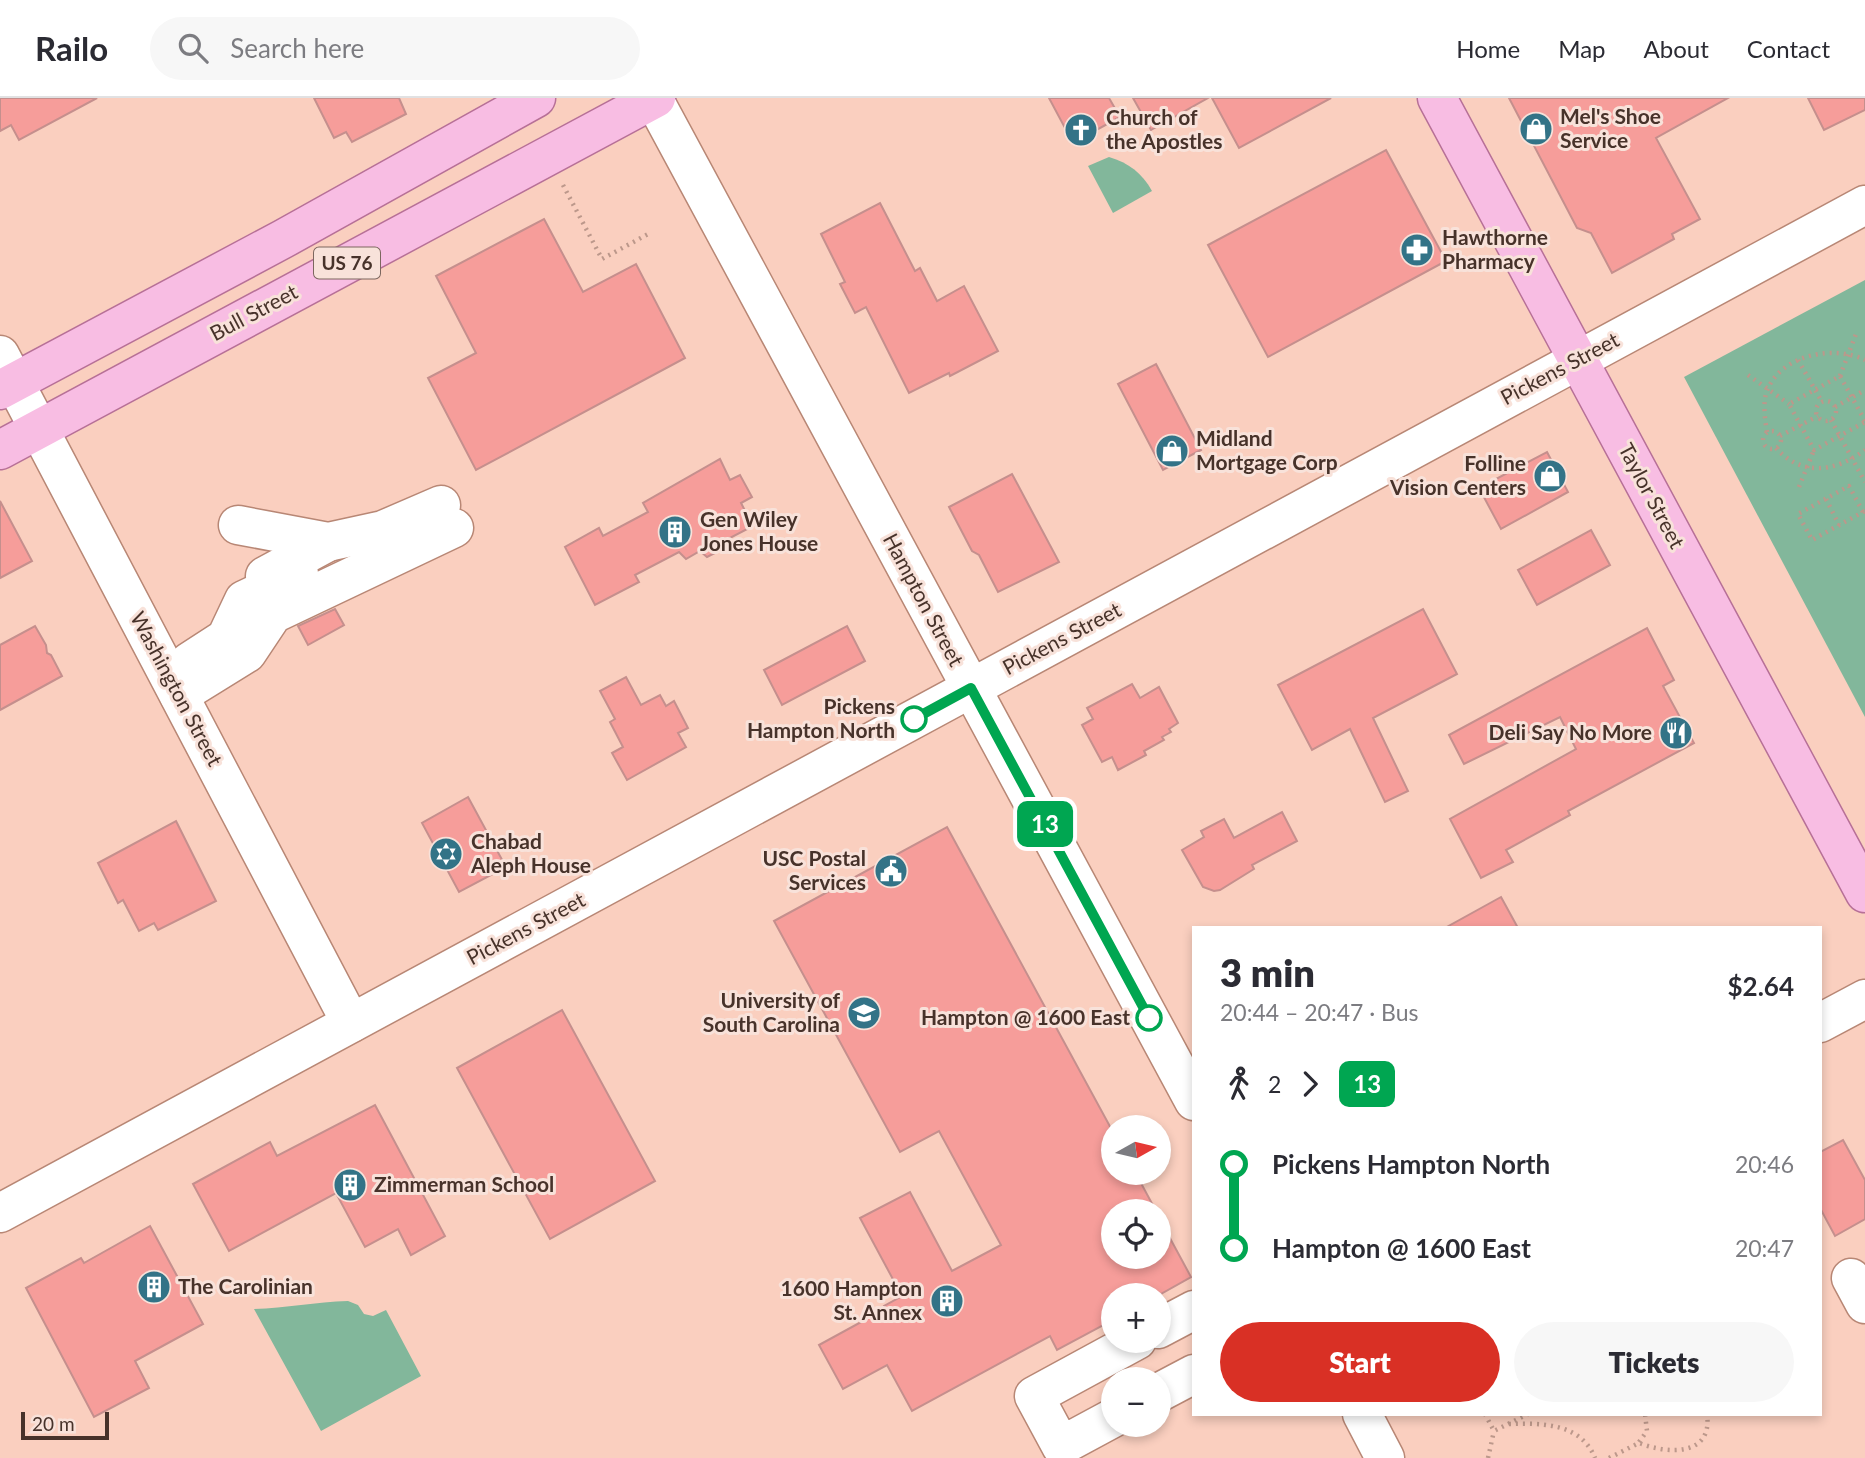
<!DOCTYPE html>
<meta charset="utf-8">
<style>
body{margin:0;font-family:Lato,sans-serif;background:#f7f7f7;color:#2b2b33;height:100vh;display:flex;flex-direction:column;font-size:26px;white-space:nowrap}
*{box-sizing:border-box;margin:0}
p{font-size:23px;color:#7c7c81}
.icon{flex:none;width:38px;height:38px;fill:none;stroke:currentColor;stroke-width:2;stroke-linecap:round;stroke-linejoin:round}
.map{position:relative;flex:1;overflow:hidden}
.drawer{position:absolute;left:1192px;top:828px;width:630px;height:490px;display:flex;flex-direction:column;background:#fff;border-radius:0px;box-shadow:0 4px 10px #0003}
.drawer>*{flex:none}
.badge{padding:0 14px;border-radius:10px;font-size:24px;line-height:46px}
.needle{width:46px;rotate:82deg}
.buttons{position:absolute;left:1101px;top:1017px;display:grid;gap:14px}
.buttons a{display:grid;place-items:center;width:70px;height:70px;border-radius:50%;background:#fff;box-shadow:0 4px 10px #0003;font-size:35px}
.scale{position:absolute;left:21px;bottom:18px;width:88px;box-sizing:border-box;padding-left:7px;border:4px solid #47322a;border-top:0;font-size:19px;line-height:24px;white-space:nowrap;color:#47322a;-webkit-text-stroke:5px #f8e2da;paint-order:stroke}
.map>.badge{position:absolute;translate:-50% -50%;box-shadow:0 0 0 4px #fff}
.legs{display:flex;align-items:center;gap:10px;height:77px;padding:0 28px;font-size:23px}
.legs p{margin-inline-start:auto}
.overview{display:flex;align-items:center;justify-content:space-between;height:119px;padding:0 28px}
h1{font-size:38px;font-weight:800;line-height:52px}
.cta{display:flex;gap:14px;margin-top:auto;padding:14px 28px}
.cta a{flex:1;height:80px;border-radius:42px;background:#d93025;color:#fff;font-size:28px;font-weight:800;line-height:80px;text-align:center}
.cta a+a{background:#f7f7f7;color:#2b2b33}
ul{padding:0 28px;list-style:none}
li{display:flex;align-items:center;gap:24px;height:84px;font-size:26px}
li i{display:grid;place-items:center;width:10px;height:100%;margin:0 9px;background:currentColor}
li i::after{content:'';width:18px;height:18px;margin:-9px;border:5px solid;border-radius:50%;background:#fff}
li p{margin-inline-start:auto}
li:first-child i{background:linear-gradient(#0000 50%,currentColor 0)}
li:last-child i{background:linear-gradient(currentColor 50%,#0000 0)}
header{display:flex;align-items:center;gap:42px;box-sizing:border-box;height:98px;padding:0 35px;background:#fff;border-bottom:2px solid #e1e1e2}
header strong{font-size:33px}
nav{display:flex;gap:38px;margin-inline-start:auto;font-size:24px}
.search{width:490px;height:63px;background:#f7f7f7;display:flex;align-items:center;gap:18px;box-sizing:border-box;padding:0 24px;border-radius:38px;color:#7c7c81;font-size:26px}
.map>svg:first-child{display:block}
.green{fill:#82b79b}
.building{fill:#f69d9a;stroke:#c58f8d;stroke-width:2}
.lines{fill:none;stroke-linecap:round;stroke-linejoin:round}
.minor-casing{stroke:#b88775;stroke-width:41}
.major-casing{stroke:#b77097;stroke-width:41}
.path{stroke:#bc988b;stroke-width:4.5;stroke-dasharray:2 5;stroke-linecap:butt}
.minor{stroke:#fff;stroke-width:38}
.major{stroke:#f8bde3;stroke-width:38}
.line-1-casing{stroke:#fff;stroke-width:16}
.line-1{stroke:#00a651;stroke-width:10}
.stop-1-dot{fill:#fff;stroke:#00a651;stroke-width:3.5}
.labels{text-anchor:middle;stroke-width:6;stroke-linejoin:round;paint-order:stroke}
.shield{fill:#f8e2da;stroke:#7c675f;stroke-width:2}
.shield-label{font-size:19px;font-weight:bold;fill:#47322a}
.poi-label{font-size:21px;font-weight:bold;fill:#47322a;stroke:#f8e2da;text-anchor:start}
.street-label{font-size:21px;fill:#47322a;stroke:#f8e2da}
.stop-label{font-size:21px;font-weight:bold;fill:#47322a;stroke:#f8e2da;text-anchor:end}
</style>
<header>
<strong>Railo</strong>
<div class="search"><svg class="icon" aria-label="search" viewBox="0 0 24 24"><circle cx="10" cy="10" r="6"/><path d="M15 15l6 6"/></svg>Search here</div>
<nav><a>Home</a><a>Map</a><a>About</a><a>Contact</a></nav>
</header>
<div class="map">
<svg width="1865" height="1360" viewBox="0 0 1865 1360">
<rect width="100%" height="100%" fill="#facfbf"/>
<g class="green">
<path d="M1109 59C1129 65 1142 75 1152 93L1113 115 1088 68Z"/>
<polygon points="1865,182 1865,619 1684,279"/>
<path d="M348 1203 358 1207 364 1216 373 1218 386 1212 421 1278 321 1333 254 1211C286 1210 316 1204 348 1203Z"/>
</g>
<g class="building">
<polygon points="0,0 97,0 19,42 11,27 0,33"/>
<polygon points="314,0 399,0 406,16 352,44 346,34 334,40"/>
<polygon points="1049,0 1109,0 1120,19 1073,45"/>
<polygon points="1133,0 1208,0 1151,32"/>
<polygon points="1212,0 1331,0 1239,50"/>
<polygon points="1509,0 1728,0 1656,40 1700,121 1672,136 1674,141 1612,175 1591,135 1577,130"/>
<polygon points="1808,0 1865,0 1865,12 1824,32"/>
<polygon points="1386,52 1446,163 1268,259 1208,147"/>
<polygon points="880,105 915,173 920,170 937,203 964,188 998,253 950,278 949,275 909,295 866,209 855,215 840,186 845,184 821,136"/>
<polygon points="544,121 583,194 636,166 685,260 476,372 428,280 476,255 436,178"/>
<polygon points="1156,266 1201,352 1163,372 1118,286"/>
<polygon points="1547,354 1568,394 1501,431 1479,390"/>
<polygon points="720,361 730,382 740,377 752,399 741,405 753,428 722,444 723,451 707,459 700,453 686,461 679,454 635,477 639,484 595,507 565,449 599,430 603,438 648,414 643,405"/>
<polygon points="1012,376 1059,464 998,494 979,457 972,453 949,409"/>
<polygon points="0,403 32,463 0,480"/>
<polygon points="1591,432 1610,467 1537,507 1518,472"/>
<polygon points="335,511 344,527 308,547 298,528"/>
<polygon points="1423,511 1457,576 1373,620 1408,693 1385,704 1350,631 1312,652 1278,587"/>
<polygon points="35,528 46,547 47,555 51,557 62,578 0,612 0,547"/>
<polygon points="847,528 865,563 782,607 764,572"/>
<polygon points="1647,530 1674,582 1663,588 1694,645 1568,713 1570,717 1506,752 1513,764 1481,780 1450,721 1576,651 1560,619 1464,666 1449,637"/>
<polygon points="626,579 641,607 660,597 666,608 674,603 688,630 678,635 686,649 627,682 612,655 623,649 610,624 615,621 600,593"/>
<polygon points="1132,586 1140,600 1159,589 1178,625 1169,631 1171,634 1162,639 1164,642 1144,653 1146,657 1118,672 1112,659 1102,664 1082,627 1093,621 1087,610"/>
<polygon points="468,699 506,769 459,794 422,725"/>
<polygon points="1282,714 1297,743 1252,767 1254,771 1220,792 1214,793 1203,789 1182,752 1204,739 1201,733 1224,721 1234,740"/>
<polygon points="176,723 216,803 158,832 154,825 139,833 123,802 118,805 98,765"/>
<polygon points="947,729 1113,1034 1113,1074 1135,1074 1156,1113 1113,1113 1113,1158 1158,1158 1158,1118 1191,1179 1159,1197 1113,1197 1113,1222 1057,1252 1050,1238 912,1313 887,1267 843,1291 819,1247 885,1211 884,1208 902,1198 860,1120 910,1094 952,1173 1001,1147 939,1033 900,1054 774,823"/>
<polygon points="1501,799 1518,830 1445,830"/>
<polygon points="562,912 655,1083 550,1141 457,970"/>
<polygon points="375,1007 445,1138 411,1157 398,1131 365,1149 336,1095 229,1153 193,1086 270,1044 277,1058"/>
<polygon points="1843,1042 1865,1082 1865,1121 1835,1138 1820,1110 1820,1054"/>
<polygon points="150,1128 203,1226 135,1263 149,1290 94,1319 26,1190 81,1160 84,1165"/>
</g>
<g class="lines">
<defs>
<g id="minor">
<polyline points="653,0 1194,1003"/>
<polyline points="0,257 351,925"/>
<polyline points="238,427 328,444 383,432 441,407"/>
<polyline points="265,478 328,444"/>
<polyline points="189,564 226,540 244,502 299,476"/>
<polyline points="179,597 247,555 273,516 454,430"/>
<polyline points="1820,925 1865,901"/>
<polyline points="0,1115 1865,107"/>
<polyline points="1851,1180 1865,1206"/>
<polyline points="1158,1231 1194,1212"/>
<polyline points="1158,1295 1194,1276"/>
<polyline points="1362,1316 1385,1360"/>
<polyline points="1113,1320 1061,1348 1034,1298 1137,1242"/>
</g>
<g id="major">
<polyline points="1437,0 1865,795"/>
<polyline points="0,292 283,141 536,0"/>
<polyline points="0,352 656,0"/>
</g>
</defs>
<use href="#minor" class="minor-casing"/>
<use href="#major" class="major-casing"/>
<g class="path">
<polyline points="563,87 602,161 650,135"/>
<polyline points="1798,262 1822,304"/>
<polyline points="1748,277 1789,306"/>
<polyline points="1840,278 1856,236"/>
<circle cx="1826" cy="313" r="10"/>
<polyline points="1835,309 1865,292"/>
<polyline points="1831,322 1865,384"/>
<polyline points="1865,323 1840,278 1789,306 1814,352 1865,324"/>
<circle cx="1772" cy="342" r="9"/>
<path d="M1767 334C1765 321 1762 303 1768 290 1784 256 1834 247 1865 262"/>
<polyline points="1780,338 1818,318"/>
<path d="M1776 350C1802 379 1835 374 1865 352"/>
<polyline points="1799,389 1814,352"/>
<polyline points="1826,401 1839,427"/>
<polyline points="1863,414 1849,388 1798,416 1812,442 1863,414 1865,413"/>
<polyline points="1485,1316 1494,1333 1528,1316"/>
<path d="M1509 1326C1542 1325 1581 1325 1595 1360"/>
<polyline points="1639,1344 1647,1333 1645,1316"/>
<polyline points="1488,1360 1494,1333"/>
<path d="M1609 1360 1639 1345C1667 1356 1713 1359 1707 1316"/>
</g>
<use href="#minor" class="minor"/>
<use href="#major" class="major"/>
</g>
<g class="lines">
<defs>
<polyline id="line-1" points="914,621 971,590 1149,920"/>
</defs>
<use href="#line-1" class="line-1-casing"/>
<use href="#line-1" class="line-1"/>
</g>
<defs>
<symbol id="shop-disc" viewBox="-11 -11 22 22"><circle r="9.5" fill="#337387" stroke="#f8e2da"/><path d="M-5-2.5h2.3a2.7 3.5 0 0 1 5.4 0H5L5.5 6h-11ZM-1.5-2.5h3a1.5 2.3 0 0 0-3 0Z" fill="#fff"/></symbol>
<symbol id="church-disc" viewBox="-11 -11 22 22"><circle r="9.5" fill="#337387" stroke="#f8e2da"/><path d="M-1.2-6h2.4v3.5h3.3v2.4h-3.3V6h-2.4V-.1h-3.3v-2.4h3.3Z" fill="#fff"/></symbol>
<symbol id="pharmacy-disc" viewBox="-11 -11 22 22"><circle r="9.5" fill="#337387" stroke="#f8e2da"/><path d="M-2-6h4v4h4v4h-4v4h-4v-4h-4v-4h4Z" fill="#fff"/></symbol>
<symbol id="building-disc" viewBox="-11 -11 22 22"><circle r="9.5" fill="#337387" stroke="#f8e2da"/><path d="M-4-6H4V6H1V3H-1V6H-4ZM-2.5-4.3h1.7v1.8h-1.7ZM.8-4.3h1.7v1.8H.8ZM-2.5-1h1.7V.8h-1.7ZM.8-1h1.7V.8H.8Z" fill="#fff"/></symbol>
<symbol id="restaurant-disc" viewBox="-11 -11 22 22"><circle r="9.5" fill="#337387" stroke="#f8e2da"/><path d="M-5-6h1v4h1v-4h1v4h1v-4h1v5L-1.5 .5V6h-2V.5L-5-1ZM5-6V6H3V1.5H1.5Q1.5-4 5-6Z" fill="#fff"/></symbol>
<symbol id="synagogue-disc" viewBox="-11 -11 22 22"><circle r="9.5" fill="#337387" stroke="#f8e2da"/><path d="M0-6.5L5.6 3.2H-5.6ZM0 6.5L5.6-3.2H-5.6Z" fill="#fff"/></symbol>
<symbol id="civic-disc" viewBox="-11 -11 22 22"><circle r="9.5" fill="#337387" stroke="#f8e2da"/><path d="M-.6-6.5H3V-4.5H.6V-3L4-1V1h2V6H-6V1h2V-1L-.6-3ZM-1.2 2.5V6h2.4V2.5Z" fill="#fff"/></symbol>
<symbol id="university-disc" viewBox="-11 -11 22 22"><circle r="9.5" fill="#337387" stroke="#f8e2da"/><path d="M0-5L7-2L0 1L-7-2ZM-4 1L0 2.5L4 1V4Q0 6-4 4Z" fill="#fff"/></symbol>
</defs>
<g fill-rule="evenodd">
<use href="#shop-disc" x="1517" y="12" width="38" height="38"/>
<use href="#church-disc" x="1062" y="13" width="38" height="38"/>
<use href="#pharmacy-disc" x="1398" y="133" width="38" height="38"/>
<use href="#shop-disc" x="1153" y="334" width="38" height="38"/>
<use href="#shop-disc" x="1531" y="359" width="38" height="38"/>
<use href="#building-disc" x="656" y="415" width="38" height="38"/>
<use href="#restaurant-disc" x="1657" y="616" width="38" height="38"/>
<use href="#synagogue-disc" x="427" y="737" width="38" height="38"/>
<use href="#civic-disc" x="872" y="754" width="38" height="38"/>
<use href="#university-disc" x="845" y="896" width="38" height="38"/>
<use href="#building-disc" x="331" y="1068" width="38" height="38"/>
<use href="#building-disc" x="135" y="1170" width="38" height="38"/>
<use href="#building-disc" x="928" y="1184" width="38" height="38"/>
</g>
<g class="stop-1-dot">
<circle cx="914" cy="621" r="12"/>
<circle cx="1149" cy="920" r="12"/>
</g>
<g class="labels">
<rect class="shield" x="314" y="149.5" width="66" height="31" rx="5"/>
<g class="shield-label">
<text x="347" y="172">US 76</text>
</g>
<g class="poi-label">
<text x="1560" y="26">Mel's Shoe<tspan x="1560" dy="24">Service</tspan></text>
<text x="1106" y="27">Church of<tspan x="1106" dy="24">the Apostles</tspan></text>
<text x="1442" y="147">Hawthorne<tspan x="1442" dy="24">Pharmacy</tspan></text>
<text x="1196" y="348">Midland<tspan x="1196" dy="24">Mortgage Corp</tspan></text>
<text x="1526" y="373" text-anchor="end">Folline<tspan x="1526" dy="24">Vision Centers</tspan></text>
<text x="700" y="429">Gen Wiley<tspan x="700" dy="24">Jones House</tspan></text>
<text x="1652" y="642" text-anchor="end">Deli Say No More</text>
<text x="471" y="751">Chabad<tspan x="471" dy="24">Aleph House</tspan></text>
<text x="866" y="768" text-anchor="end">USC Postal<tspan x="866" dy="24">Services</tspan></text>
<text x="840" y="910" text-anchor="end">University of<tspan x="840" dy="24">South Carolina</tspan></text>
<text x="374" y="1094">Zimmerman School</text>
<text x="178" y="1196">The Carolinian</text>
<text x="922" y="1198" text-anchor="end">1600 Hampton<tspan x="922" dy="24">St. Annex</tspan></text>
</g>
<g class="street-label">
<text transform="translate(254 215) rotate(-28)" y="7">Bull Street</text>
<text transform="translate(1560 271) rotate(-28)" y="7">Pickens Street</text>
<text transform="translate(1651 398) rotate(62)" y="7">Taylor Street</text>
<text transform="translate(923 502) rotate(62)" y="7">Hampton Street</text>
<text transform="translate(1062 541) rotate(-28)" y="7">Pickens Street</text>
<text transform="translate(176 591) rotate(62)" y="7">Washington Street</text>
<text transform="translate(526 831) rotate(-28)" y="7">Pickens Street</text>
</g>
<g class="stop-label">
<text x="895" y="616">Pickens<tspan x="895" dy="24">Hampton North</tspan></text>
<text x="1130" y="927">Hampton @ 1600 East</text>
</g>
</g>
</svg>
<div class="buttons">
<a><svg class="needle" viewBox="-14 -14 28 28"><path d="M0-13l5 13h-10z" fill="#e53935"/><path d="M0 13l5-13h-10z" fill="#7c7c81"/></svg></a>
<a><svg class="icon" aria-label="locate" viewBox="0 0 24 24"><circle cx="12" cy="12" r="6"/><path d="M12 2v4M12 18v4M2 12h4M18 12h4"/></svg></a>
<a>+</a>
<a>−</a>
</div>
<div class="scale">20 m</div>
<b class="badge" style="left:1045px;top:726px;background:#00a651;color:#fff">13</b>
<section class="drawer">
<div class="overview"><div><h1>3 min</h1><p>20:44 – 20:47 · Bus</p></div><b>$2.64</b></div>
<div class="legs"><svg class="icon" aria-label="walk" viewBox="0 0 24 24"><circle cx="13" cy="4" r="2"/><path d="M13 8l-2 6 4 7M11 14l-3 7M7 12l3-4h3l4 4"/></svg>2<svg class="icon" aria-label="forward" viewBox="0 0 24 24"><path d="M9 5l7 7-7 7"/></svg><b class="badge" style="background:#00a651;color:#fff">13</b></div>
<ul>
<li><i style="color:#00a651"></i><b>Pickens Hampton North</b><p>20:46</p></li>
<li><i style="color:#00a651"></i><b>Hampton @ 1600 East</b><p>20:47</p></li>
</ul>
<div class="cta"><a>Start</a><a>Tickets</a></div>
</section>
</div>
